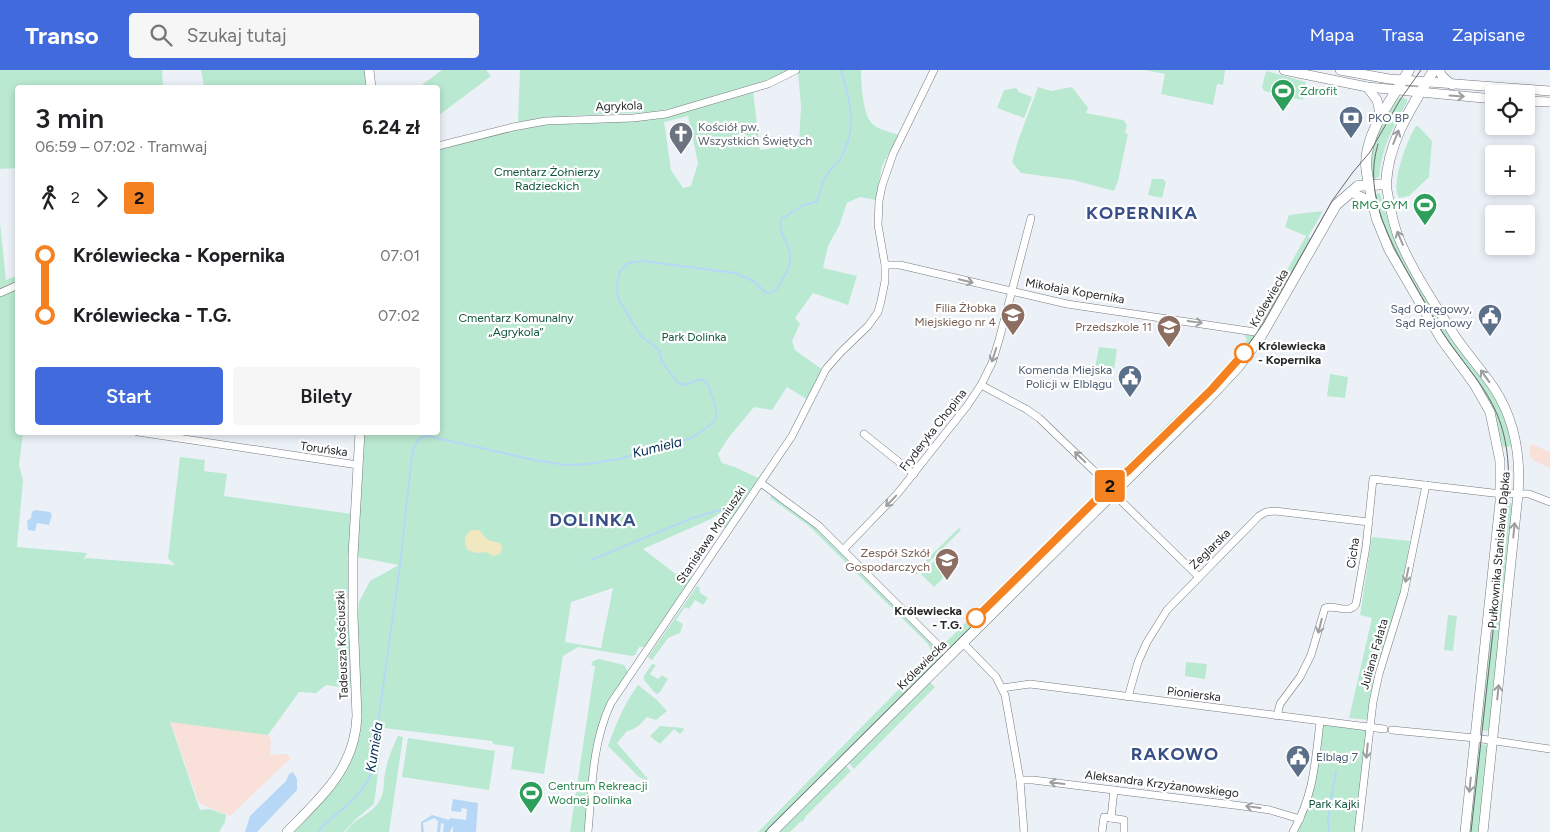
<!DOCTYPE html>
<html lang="pl">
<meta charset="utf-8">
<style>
body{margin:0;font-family:Figtree,sans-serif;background:#f6f6f6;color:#202124;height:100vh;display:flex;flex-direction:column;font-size:19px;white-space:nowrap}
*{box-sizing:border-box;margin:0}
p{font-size:16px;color:#757577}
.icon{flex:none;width:28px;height:28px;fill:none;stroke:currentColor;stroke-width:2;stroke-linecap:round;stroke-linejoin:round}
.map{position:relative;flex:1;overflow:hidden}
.side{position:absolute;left:15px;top:15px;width:425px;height:350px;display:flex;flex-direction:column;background:#fff;border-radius:5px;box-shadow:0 2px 8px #0003}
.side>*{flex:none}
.badge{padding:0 10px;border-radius:4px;font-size:18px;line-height:32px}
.buttons{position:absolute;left:1485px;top:15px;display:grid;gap:10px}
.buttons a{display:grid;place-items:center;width:50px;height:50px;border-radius:5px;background:#fff;box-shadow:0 2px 8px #0003;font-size:25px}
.map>.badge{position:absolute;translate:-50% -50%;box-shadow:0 0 0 2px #fff}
.legs{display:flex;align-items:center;gap:8px;height:55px;padding:0 20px;font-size:16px}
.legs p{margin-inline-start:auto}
.headline{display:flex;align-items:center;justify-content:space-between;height:85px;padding:0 20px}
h1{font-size:28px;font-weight:600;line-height:38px}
.button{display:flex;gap:10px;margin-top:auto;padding:10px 20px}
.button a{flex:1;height:58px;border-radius:5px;background:#416bdd;color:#fff;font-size:20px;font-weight:600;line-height:58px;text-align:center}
.button a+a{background:#f6f6f6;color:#202124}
ul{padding:0 20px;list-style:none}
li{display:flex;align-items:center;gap:18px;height:60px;font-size:19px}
li i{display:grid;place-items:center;width:8px;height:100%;margin:0 6px;background:currentColor}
li i::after{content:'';width:12px;height:12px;margin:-6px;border:4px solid;border-radius:50%;background:#fff}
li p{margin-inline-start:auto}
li:first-child i{background:linear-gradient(#0000 50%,currentColor 0)}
li:last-child i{background:linear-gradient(currentColor 50%,#0000 0)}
header{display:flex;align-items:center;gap:30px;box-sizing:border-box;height:70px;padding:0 25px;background:#416bdd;color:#fff}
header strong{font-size:24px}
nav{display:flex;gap:28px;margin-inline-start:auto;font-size:18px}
.search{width:350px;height:45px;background:#f6f6f6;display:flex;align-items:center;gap:12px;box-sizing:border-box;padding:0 18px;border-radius:5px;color:#757577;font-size:19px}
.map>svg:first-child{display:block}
.commercial{fill:#f9e0d8}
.green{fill:#bae9d1;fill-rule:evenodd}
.sand{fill:#f1e7c1}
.water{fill:#b7d7f7}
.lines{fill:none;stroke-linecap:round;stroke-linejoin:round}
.stream{stroke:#b7d7f7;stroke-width:2}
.minor-casing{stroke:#74797f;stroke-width:8}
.tertiary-casing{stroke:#74797f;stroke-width:10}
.secondary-casing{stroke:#74797f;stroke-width:11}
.minor{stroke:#fff;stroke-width:7}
.tertiary{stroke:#fff;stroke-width:9}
.secondary{stroke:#fff;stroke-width:10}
.tram{stroke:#66696d;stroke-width:1}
.oneway{stroke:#9d9e9f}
.line-1-casing{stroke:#fff;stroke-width:11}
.line-1{stroke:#f58220;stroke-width:8}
.stop-1-dot{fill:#fff;stroke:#f58220;stroke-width:2.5}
.labels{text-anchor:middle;stroke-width:4.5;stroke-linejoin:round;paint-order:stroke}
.leisure-label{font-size:12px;fill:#27864d;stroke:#fff;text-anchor:start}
.street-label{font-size:12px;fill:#26282a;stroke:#fff}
.service-label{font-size:12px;fill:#4e5e75;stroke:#fff;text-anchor:start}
.worship-label{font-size:12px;fill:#5b616d;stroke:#fff;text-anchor:start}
.park-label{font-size:12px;fill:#10563c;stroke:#fff}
.education-label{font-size:12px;fill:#785e54;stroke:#fff;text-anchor:end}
.stop-label{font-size:12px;font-weight:bold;fill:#26282a;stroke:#fff;text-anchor:start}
.water-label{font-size:14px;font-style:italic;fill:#002d51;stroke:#fff}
.district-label{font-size:18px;font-weight:bold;letter-spacing:1px;fill:#374e88;stroke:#fff}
</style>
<header>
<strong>Transo</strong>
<div class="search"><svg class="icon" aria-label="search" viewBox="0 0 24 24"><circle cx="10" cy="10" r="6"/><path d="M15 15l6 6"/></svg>Szukaj tutaj</div>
<nav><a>Mapa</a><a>Trasa</a><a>Zapisane</a></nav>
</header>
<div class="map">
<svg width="1550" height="762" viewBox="0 0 1550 762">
<rect width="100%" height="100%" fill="#ecf1f8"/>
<g class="commercial">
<polygon points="1531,374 1550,382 1550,398 1532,390 1533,388 1530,387 1530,380 1529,379"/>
<polygon points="170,651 268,665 271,669 270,685 287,684 291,688 230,746 199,733"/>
</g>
<g class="green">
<polygon points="0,0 162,0 163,17 18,18 17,98 0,99"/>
<polygon points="201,0 365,0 366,17 204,17"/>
<polygon points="442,0 486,0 491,6 438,46 438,18 419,17"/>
<polygon points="520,0 790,0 777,7 678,37 653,42 570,46 518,52"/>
<path d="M801 0H861C861 12 863 42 870 51 875 59 890 62 899 65L882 96 876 130 860 127 847 133 839 156 828 176 823 198 857 206 848 235 813 223 795 248 800 254 792 271 795 280 823 300 808 330 787 317 772 340 754 337 729 367 718 384 722 393 735 397 758 408 765 398 767 399 726 458 722 457 736 437 728 438 711 449 643 479 685 511 690 504 692 508 645 577H639L635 585 632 586 578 577 563 586 544 704 511 699 514 677 493 674 492 671 384 658 399 543 374 734 356 749 344 762H291L334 718 350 692 359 666 357 554 359 532 370 511 399 495 357 487C360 445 361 404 363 363L438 362V79L513 61 543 55 635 51 664 47 753 21 760 80 799 74 801 37 798 3ZM688 46 698 93 691 116 683 118 671 100 664 52ZM613 518 601 578 565 572 571 532Z"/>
<polygon points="1145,0 1225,0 1223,15 1217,14 1213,35 1161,24 1165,4"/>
<polygon points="1266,1 1306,12 1303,30 1264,21 1262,17"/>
<polygon points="1038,17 1051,21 1072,17 1088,38 1086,43 1123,50 1127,55 1125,63 1128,64 1118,111 1114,121 1073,110 1021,103 1012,92 1018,71"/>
<polygon points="1016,18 1019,22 1032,27 1024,48 997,38 1004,20"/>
<path d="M1400 27 1407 29V32C1392 61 1383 73 1379 107L1373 109C1367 84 1381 44 1400 27Z"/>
<path d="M1416 56H1418L1432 71 1429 107 1409 126 1399 128C1390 114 1407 70 1416 56Z"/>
<polygon points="1152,109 1163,109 1166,112 1162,128 1148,125"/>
<polygon points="1380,123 1390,156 1396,172 1486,311 1504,343 1513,376 1503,377 1493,341 1447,273 1389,175 1380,150 1375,124"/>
<polygon points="1323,141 1308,167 1313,169 1260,259 1254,259 1306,166 1285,157 1289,145"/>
<polygon points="0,153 6,210 18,205 17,212 0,219"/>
<polygon points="17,219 18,362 23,363 19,395 23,410 17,477 87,483 84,489 81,528 84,490 86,488 175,495 168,488 180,387 205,390 204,401 227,404 224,426 352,444 348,529 345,530 345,543 350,542 353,619 326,615 316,623 299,622 268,665 170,652 200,740 210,739 226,745 225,752 219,762 0,762 0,226"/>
<polygon points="1244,263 1257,267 1236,294 1116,415 1109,412 1169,352 1212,312 1247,270"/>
<polygon points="1099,277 1117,279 1114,300 1095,297"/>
<polygon points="1330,304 1348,307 1345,328 1327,326"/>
<polygon points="1106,415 1109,420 952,577 943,575"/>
<path d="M772 425 813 454 940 582 941 585 939 591 767 762H758L904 614C916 604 940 590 927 573L809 456 770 428Z"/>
<polygon points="1506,432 1513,433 1505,516 1501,519 1496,518 1495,515 1504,435"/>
<polygon points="959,458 961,460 916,505 914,502"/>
<polygon points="1372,467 1410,471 1402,517 1369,650 1349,648 1372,548 1360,545"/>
<polygon points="947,479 960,492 934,517 921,504"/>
<polygon points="697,516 699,517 700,523 708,528 703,535 695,530 689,539 685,537 676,550 683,554 680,563 668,568 652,590 648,587"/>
<polygon points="1496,528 1503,530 1490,658 1487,661 1482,660 1480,658 1493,529"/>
<polygon points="1448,545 1457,546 1453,581 1444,580"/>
<polygon points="599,589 624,595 627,600 627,604 607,636 585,762 570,762 595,596 591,595 593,591"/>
<polygon points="1186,592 1207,594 1205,609 1185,606"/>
<polygon points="652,594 656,595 650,604 658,609 662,605 668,609 660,622 657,624 654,622 644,610 644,606"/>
<polygon points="930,612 935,617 854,699 848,692"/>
<path d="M638 615 657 630 667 641 656 650 647 647C641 653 636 660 627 661L617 673 648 709 646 710 639 707 608 676C616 654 624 634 638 615Z"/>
<polygon points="1320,654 1370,661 1358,762 1293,762 1306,735"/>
<polygon points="660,656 683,658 684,660 680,664 674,659 660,674 650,666"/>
<path d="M398 666 403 667 389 762H346C355 747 372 745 380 730 385 721 383 713 385 703 387 691 392 678 398 666Z"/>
<polygon points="408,668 495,681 489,720 402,707"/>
<polygon points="1480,674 1487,675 1488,677 1479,762 1468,762 1478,675"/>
<polygon points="845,695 851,701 806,746 803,751 800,752 790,762 778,762"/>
</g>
<path class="sand" d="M472 460H479L488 470 500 473 502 477 500 484 493 486 486 482 476 483 468 480C463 473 464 464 472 460Z"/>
<g class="water">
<polygon points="35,440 50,442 52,445 49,455 37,453 35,461 28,460 27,451 31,448 32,442"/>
<polygon points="293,702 297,709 297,720 257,762 245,762 250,746 286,711 289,704"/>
<polygon points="453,729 478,733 476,762 453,762 453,758 452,757 450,762 443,762 444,754 441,753 440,762 437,762 438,751 434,748 423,753 424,762 421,762 421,752 432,745 449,750 450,748 466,750 467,739 462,738 461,742 451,741"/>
</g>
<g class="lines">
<g class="stream">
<polyline points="591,490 695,447 724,439"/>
<path d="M319 762 322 756C341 740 361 727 371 704L400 495 411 394C413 382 413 367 428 366L534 390 566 395 587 394 619 389 691 368C697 365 714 354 716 347 718 341 710 318 706 312L699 309 686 315 678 313 662 292 659 280 640 265 619 230 616 219 620 201 628 193 642 191 735 203 755 212 766 223C774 224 777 219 781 212 805 177 775 171 781 149L804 135 816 132C821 124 821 114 826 106 830 99 837 94 841 88 858 58 850 30 841 0"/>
<polyline points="1329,762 1328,749 1336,701"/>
</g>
<defs>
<g id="minor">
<polyline points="438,76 513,57 546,51 633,48 666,44 768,14 796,0"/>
<polyline points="885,195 900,195 1067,234 1255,262 1261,266"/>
<polyline points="0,223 18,215"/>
<polyline points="981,315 1026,339 1039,348 1115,421"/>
<polyline points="138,362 358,395"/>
<polyline points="864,364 914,404"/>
<polyline points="761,413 819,456 949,586"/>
<polyline points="1113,423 1199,507"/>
<polyline points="843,480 898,423 967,336 981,315 992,293 999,270 1031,148"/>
<polyline points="962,572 996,607 1005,625 1020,710 1024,762"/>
<polyline points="1002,618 1030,614 1384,659"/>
<polyline points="1128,627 1138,592 1147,572 1167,540 1259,446 1266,442 1275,441 1369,452"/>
<path d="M1277 646 1280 634 1300 607 1311 585 1325 538C1335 534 1349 545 1356 534L1366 477 1373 409 1493 423 1529 424 1550 432"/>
<polyline points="1392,660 1475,668 1550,679"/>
<polyline points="1020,710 1033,710 1242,736 1270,740 1300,749"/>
<polyline points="1111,748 1114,720"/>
<path d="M588 762C592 718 592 673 611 633L792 366 826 299 841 282 868 256 878 242 881 231 885 211V195L878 155 879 131 882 116 893 84 934 0"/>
<polyline points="1102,762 1104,747 1124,750 1124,762"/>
<path d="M1293 762C1314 724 1315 693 1320 652"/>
<polyline points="1358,762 1373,632 1379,604 1404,523 1426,415"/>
</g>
<g id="tertiary">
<polyline points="369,0 371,18"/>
<polyline points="1284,0 1367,17 1494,29"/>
<polyline points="1340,0 1389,9 1550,21"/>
<polyline points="1439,0 1442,6 1452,15"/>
<polyline points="1367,17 1377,30 1381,48"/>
<polyline points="1526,31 1550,32"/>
<path d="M1386 114C1389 132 1392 150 1398 166 1410 197 1437 238 1455 266 1467 284 1482 300 1494 318 1515 350 1521 386 1518 424L1483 762"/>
<polyline points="1369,116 1376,148 1389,180 1441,269 1474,314 1490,342 1500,391 1500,432 1465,762"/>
<polyline points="1351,122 1372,132"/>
<path d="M287 762C321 727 355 699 357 646L353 546V486L360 362"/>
</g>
<g id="secondary">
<path d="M1369 116C1368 108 1366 100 1366 93 1367 59 1393 28 1409 0"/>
<path d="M772 762 1207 330 1238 297 1261 266 1336 135 1358 116 1386 114C1388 71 1412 36 1434 0"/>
</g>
</defs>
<use href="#minor" class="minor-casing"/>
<use href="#tertiary" class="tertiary-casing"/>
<use href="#secondary" class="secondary-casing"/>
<use href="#minor" class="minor"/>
<use href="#tertiary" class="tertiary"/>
<use href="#secondary" class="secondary"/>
<g class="tram">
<path d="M1378 74C1362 126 1392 175 1417 219 1428 238 1438 257 1451 275 1467 297 1486 318 1497 344 1509 373 1510 403 1507 434L1471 762"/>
<polyline points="765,762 1234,295 1263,254 1332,131 1353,102 1370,82 1400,30 1421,0"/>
</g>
</g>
<defs><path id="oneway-shaft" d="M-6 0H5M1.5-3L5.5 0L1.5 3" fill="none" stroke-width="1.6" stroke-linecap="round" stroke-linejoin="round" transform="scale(1.25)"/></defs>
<g class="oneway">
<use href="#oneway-shaft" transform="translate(1457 26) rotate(4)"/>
<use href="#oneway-shaft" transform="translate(1396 67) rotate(-68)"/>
<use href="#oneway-shaft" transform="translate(1400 168) rotate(-113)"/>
<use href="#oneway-shaft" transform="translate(966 211) rotate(13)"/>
<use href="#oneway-shaft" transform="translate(1195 252) rotate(8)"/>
<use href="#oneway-shaft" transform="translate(994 285) rotate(108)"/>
<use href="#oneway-shaft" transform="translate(1485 306) rotate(-126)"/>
<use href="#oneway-shaft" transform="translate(1080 387) rotate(-136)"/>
<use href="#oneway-shaft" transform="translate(891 431) rotate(134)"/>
<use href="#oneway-shaft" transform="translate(1514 460) rotate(-84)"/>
<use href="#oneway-shaft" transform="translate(1407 505) rotate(102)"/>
<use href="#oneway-shaft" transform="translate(1320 556) rotate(104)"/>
<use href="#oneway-shaft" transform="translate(1498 622) rotate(-84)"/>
<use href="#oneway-shaft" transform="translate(1367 681) rotate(96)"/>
<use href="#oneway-shaft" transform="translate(1057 713) rotate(-173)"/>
<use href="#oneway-shaft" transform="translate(1470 715) rotate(96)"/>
<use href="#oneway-shaft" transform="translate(1253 737) rotate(-172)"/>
</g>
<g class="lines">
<defs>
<polyline id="line-1" points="976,548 1115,411 1129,400 1212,319 1244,283"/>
</defs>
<use href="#line-1" class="line-1-casing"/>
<use href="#line-1" class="line-1"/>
</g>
<defs>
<symbol id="stadium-pin" viewBox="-11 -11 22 30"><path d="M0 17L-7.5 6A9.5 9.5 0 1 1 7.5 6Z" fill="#2e9e5b" stroke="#fff"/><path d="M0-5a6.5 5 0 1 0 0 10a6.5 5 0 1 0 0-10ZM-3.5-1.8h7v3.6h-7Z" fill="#fff"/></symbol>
<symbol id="bank-pin" viewBox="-11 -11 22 30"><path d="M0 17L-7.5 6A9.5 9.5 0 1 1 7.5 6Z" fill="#5c6f8a" stroke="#fff"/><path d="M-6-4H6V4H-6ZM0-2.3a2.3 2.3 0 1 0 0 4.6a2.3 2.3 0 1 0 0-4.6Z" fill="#fff"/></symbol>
<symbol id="church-pin" viewBox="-11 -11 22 30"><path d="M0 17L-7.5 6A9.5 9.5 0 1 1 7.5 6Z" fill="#6b7280" stroke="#fff"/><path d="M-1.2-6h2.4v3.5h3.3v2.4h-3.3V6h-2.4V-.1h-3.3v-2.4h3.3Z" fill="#fff"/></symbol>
<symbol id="school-pin" viewBox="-11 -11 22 30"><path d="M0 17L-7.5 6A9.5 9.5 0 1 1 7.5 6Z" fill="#8d6e63" stroke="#fff"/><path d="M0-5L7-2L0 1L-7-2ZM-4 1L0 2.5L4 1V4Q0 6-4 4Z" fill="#fff"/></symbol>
<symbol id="civic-pin" viewBox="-11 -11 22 30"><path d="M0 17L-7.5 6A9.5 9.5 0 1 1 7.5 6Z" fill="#5c6f8a" stroke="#fff"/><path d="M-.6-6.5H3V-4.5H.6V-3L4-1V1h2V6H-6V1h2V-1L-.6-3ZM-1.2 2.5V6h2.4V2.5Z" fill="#fff"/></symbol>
</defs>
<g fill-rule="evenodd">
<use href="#stadium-pin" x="1269" y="7" width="28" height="38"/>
<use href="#bank-pin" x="1337" y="34" width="28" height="38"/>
<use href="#church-pin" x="667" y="50" width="28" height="38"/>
<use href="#stadium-pin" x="1411" y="121" width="28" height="38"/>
<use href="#school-pin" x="999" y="231" width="28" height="38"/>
<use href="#civic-pin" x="1476" y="232" width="28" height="38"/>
<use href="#school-pin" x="1155" y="243" width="28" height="38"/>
<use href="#civic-pin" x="1116" y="293" width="28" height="38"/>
<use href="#school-pin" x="933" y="476" width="28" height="38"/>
<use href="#civic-pin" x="1284" y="673" width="28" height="38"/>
<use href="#stadium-pin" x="517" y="709" width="28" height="38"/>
</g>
<g class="stop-1-dot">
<circle cx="1244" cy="283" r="9"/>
<circle cx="976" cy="548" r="9"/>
</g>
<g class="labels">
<g class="leisure-label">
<text x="1300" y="25">Zdrofit</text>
<text x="1408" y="139" text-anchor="end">RMG GYM</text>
<text x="548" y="720">Centrum Rekreacji<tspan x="548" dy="14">Wodnej Dolinka</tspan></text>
</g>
<g class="street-label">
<text transform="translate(619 36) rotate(-2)" y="4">Agrykola</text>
<text transform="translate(1075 221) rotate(10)" y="4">Mikołaja Kopernika</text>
<text transform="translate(1269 228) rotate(-60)" y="4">Królewiecka</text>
<text transform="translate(933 360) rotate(-52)" y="4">Fryderyka Chopina</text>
<text transform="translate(324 379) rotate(8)" y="4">Toruńska</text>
<text transform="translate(711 465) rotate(-56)" y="4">Stanisława Moniuszki</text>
<text transform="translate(1210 479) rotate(-45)" y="4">Żeglarska</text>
<text transform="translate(1499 480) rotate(-85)" y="4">Pułkownika Stanisława Dąbka</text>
<text transform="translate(1353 483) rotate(-82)" y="4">Cicha</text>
<text transform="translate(342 575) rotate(-92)" y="4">Tadeusza Kościuszki</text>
<text transform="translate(1374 584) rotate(-74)" y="4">Juliana Fałata</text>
<text transform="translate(922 595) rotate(-45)" y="4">Królewiecka</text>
<text transform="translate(1194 624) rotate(7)" y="4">Pionierska</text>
<text transform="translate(1162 714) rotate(7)" y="4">Aleksandra Krzyżanowskiego</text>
</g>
<g class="service-label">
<text x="1368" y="52">PKO BP</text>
<text x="1472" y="243" text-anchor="end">Sąd Okręgowy,<tspan x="1472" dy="14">Sąd Rejonowy</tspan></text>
<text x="1112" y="304" text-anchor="end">Komenda Miejska<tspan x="1112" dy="14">Policji w Elblągu</tspan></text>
<text x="1316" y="691">Elbląg 7</text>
</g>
<g class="worship-label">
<text x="698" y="61">Kościół pw.<tspan x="698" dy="14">Wszystkich Świętych</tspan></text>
</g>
<g class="park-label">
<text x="547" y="106">Cmentarz Żołnierzy<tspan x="547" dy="14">Radzieckich</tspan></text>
<text x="516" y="252">Cmentarz Komunalny<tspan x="516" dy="14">„Agrykola”</tspan></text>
<text x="694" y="271">Park Dolinka</text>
<text x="1334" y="738">Park Kajki</text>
</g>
<g class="education-label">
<text x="996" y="242">Filia Żłobka<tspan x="996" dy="14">Miejskiego nr 4</tspan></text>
<text x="1152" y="261">Przedszkole 11</text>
<text x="930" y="487">Zespół Szkół<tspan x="930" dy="14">Gospodarczych</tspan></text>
</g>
<g class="stop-label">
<text x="1258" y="280">Królewiecka<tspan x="1258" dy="14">- Kopernika</tspan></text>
<text x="962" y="545" text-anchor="end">Królewiecka<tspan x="962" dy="14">- T.G.</tspan></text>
</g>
<g class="water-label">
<text transform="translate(657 377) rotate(-14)" y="5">Kumiela</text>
<text transform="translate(374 677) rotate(-81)" y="5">Kumiela</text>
</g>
<g class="district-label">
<text x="1142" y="149">KOPERNIKA</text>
<text x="593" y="456">DOLINKA</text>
<text x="1175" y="690">RAKOWO</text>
</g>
</g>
</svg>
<div class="buttons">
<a><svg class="icon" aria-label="locate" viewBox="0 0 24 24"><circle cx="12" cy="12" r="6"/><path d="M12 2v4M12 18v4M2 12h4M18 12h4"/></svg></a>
<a>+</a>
<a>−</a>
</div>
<b class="badge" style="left:1110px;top:416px;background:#f58220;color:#111">2</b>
<section class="side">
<div class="headline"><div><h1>3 min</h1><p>06:59 – 07:02 · Tramwaj</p></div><b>6.24 zł</b></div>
<div class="legs"><svg class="icon" aria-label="walk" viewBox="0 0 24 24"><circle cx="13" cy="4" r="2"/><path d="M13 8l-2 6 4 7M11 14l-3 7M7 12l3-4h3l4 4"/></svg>2<svg class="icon" aria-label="forward" viewBox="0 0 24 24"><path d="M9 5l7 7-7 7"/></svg><b class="badge" style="background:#f58220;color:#111">2</b></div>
<ul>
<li><i style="color:#f58220"></i><b>Królewiecka - Kopernika</b><p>07:01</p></li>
<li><i style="color:#f58220"></i><b>Królewiecka - T.G.</b><p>07:02</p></li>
</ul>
<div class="button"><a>Start</a><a>Bilety</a></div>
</section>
</div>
